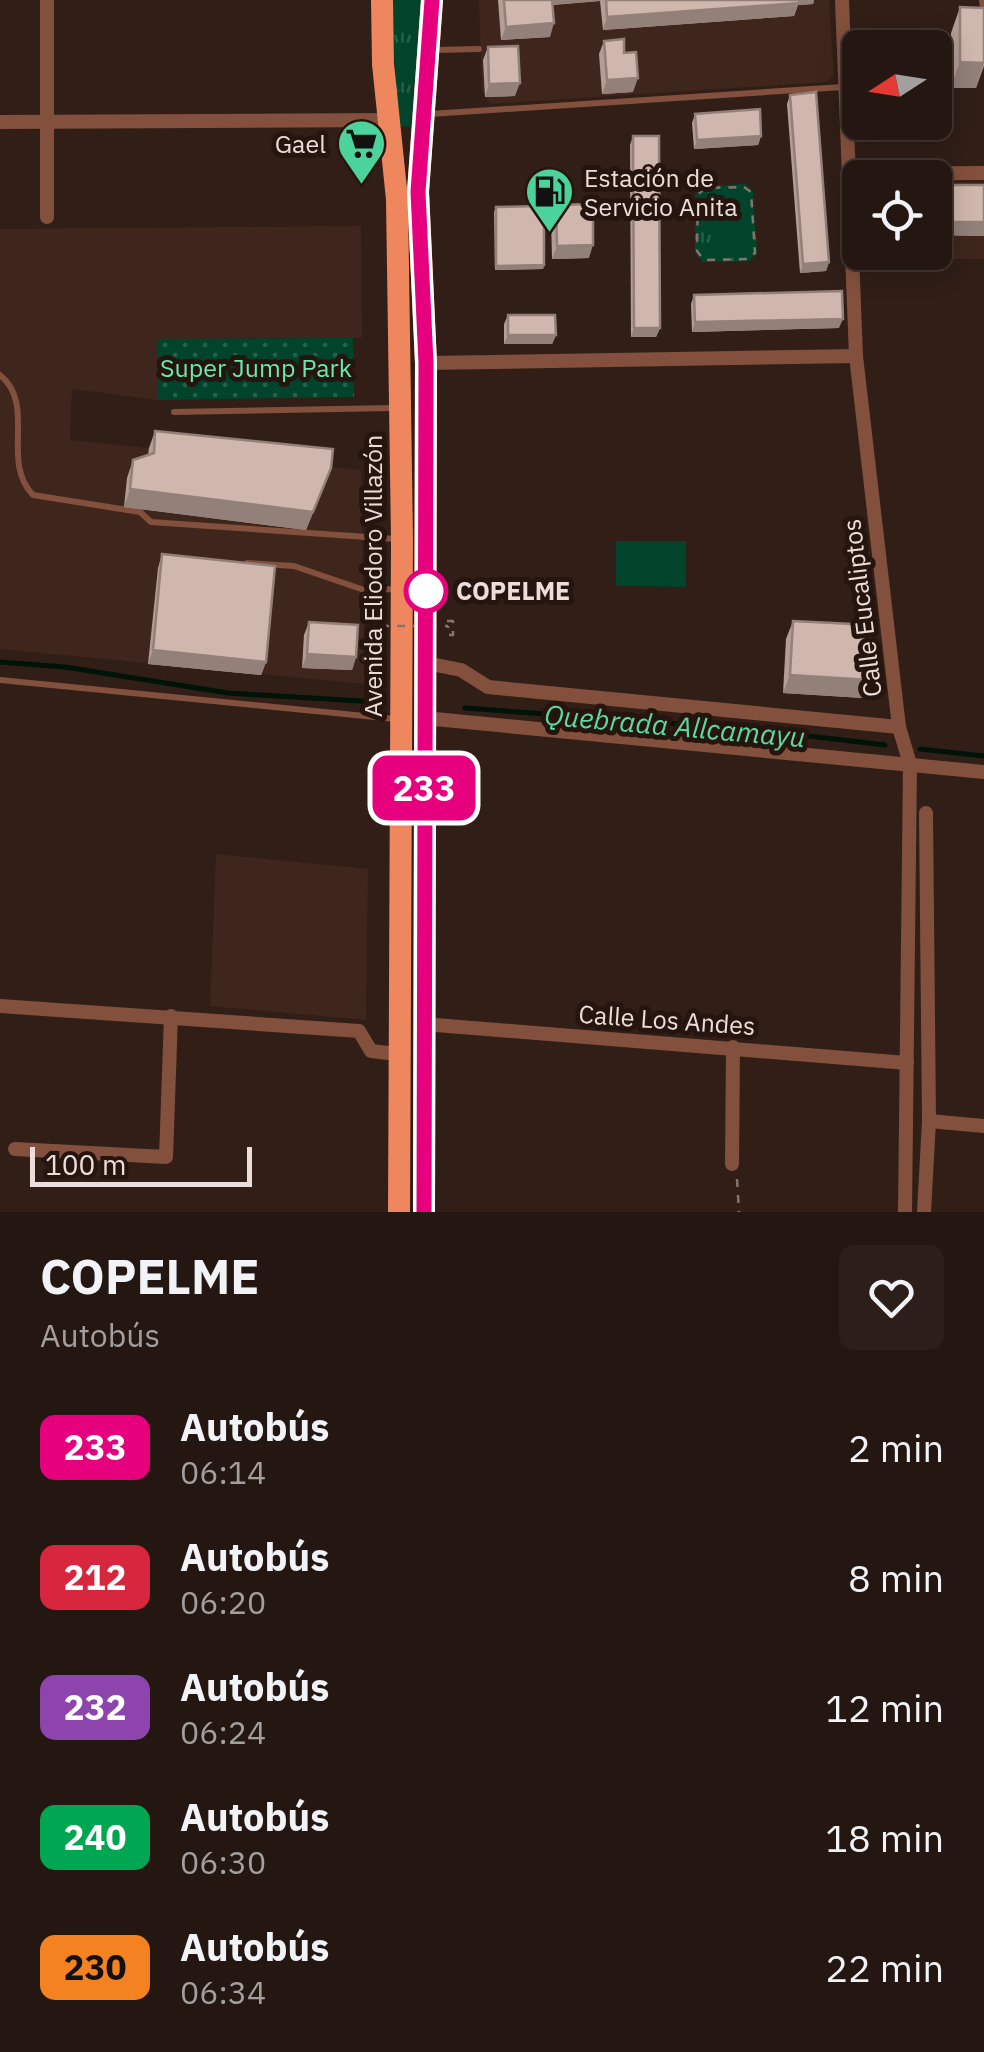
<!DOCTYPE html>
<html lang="es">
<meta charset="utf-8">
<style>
body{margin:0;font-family:"IBM Plex Sans",sans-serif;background:#2c1f1a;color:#f1f3f6;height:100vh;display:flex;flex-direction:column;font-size:38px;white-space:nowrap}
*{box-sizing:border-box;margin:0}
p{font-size:32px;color:#a39f9f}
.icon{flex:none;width:55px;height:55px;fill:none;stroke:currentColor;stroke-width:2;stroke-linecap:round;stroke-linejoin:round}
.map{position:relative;height:1212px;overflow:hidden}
.sheet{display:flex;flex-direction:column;background:#241611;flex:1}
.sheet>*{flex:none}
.badge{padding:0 20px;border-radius:15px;font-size:35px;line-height:65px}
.needle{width:65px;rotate:258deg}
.fabs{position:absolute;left:842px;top:30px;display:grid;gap:20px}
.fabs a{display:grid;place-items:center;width:110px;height:110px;border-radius:15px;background:#241611;box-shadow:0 5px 25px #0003,0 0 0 2px #413531;font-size:50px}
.scale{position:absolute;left:30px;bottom:25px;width:222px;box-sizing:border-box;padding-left:10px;border:5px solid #ebddd9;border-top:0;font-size:28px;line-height:35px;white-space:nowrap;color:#ebddd9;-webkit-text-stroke:8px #26150e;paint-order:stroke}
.map>.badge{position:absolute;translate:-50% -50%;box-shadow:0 0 0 5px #fff}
.round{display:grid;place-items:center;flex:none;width:105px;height:105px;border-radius:15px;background:#2c1f1a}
.headline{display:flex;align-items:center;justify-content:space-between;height:170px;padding:0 40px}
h1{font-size:48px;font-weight:700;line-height:75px}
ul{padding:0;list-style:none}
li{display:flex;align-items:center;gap:30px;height:130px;padding:0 40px}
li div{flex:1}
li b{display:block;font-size:38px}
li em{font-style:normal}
li .badge{min-width:110px;font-weight:700;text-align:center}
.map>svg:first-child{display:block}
.built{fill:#3e261c}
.grass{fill:url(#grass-tufts)}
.park{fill:url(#park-dots)}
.pitch{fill:#01442c}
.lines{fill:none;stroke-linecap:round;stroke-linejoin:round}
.stream{stroke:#001308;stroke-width:5}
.path{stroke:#84736e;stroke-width:2.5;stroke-dasharray:8 8;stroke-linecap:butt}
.service{stroke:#83503d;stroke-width:6}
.minor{stroke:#83503d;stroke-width:14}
.trunk{stroke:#ee865e;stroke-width:22}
.path-bridge{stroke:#84736e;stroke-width:2.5;stroke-dasharray:8 8;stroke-linecap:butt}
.wall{fill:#b39d95}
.shaded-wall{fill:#928079}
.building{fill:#d0b7ad;stroke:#928079;stroke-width:2.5}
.line-casing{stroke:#fff;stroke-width:22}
.line{stroke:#e6007e;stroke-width:15}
.stop-dot{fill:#fff;stroke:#e6007e;stroke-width:5}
.labels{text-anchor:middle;stroke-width:10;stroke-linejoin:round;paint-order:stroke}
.poi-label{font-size:25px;fill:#ebddd9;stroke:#26150e;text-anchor:end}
.park-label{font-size:25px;fill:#6be7af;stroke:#26150e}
.street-label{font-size:25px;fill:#ebddd9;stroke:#26150e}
.stop-label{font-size:25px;font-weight:bold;fill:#ebddd9;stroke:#26150e;text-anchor:start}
.water-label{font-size:28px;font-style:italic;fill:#5cd9a2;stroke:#26150e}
</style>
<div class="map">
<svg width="984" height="1212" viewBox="0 0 984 1212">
<defs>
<pattern id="grass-tufts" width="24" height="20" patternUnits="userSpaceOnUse" patternTransform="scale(2.5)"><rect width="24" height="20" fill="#01442c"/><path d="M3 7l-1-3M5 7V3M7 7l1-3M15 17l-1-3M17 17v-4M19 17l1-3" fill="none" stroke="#265f4a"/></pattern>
<pattern id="park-dots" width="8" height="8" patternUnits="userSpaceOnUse" patternTransform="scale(2.5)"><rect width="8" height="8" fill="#01442c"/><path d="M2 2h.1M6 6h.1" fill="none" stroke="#265f4a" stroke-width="1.8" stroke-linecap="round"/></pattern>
</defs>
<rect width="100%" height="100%" fill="#301e17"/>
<g class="built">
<polygon points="479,0 829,0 834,75 827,82 490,104 482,92"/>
<polygon points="935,182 984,182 984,259 877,259 877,253 935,252"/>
<polygon points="361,226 362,338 158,339 158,400 72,389 70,440 361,470 365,684 0,649 0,229"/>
<polygon points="216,854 368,869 366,1020 210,1006"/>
</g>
<g class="grass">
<polygon points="391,0 425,0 413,127 398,126"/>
<polygon points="745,184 753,191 757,254 749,261 703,262 695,252 695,195 703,186"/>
</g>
<polygon class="park" points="353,338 354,397 158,400 158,339"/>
<polygon class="pitch" points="616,541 686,541 686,587 616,586"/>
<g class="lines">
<g class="stream">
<polyline points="0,662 65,667 228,693 376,702"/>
<polyline points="465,708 749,729 885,745"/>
<polyline points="920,749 984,756"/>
</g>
<g class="path">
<polygon points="744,187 751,192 755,253 748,259 704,260 697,251 698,195 704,188"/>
<polyline points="447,621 453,621 453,635 448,635 448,626"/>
<polyline points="381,626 382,615"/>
<polyline points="737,1179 739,1212"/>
</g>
<g class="service">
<polyline points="982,0 984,14"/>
<polyline points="436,50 479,49"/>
<polyline points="430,114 843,87"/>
<path d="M0 375C37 405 0 461 33 495L140 512 151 522 396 539"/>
<polyline points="174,412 394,408"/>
<polyline points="247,563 294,566 364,590 395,589"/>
<polyline points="0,680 395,719"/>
</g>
<g class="minor">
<polyline points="842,0 856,356 899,727 910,764 905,1212"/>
<polyline points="0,122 388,120"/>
<polyline points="847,174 984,173"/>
<polyline points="47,217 47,0"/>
<polyline points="426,363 856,356"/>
<polyline points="426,663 461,670 488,687 899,727"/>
<polyline points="424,718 984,772"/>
<polyline points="0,1006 359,1031 371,1051 397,1054"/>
<polyline points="423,1024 907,1063"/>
<polyline points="929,1121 984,1126"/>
<polyline points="15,1149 166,1157 171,1016"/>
<polyline points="732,1164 733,1047"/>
<polyline points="924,1212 929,1121 926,813"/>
</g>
<g class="trunk">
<polyline points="382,0 383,64 397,199 402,540 399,1212"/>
<polyline points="424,1212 426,363 418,191 432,0"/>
</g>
<polyline class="path-bridge" points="381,626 448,626"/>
</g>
<g class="wall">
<polygon points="498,0 814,0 813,4 798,5 794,16 603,30 600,1 553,5 550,37 501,40"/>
<polygon points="960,7 984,8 984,66 976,88 950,88 951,33"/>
<polygon points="604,41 624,53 633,92 602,94 599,54"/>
<polygon points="488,47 515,96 485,97 483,60"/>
<polygon points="790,95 829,262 826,271 800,273 787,104"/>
<polygon points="695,114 761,136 758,145 694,149 692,123"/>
<polygon points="633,136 660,328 656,337 631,337 630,145"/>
<polygon points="938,185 984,185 984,236 935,235 935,194"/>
<polygon points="556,205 589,258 552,259 551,219"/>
<polygon points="496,207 544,265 543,269 495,270 494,212"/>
<polygon points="694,295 839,328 692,332 691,304"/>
<polygon points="508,315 556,335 552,344 504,344 504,324"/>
<polygon points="155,431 331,468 306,530 124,507 127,478 133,460 148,455 149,448"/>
<polygon points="162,554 266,662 261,675 148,664 158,568"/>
<polygon points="793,621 863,698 783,693 786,639"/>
<polygon points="309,622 356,657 352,670 302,668 304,635"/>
</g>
<g class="shaded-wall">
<polygon points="549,0 601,0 600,1 547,5"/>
<polygon points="796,0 814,0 813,4 798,5 794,16 603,30 607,17"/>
<polygon points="554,23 550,37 501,40 506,27"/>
<polygon points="960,62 984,63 976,88 950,88"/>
<polygon points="638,78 633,92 602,94 607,80"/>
<polygon points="520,83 515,96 485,97 489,84"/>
<polygon points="761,136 758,145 694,149 697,140"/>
<polygon points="937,222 984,222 984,236 935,235"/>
<polygon points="593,245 589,258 552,259 557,246"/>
<polygon points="829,262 826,271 800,273 803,264"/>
<polygon points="544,265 543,269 495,270 496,266"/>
<polygon points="843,319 839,328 692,332 695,322"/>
<polygon points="634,328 660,328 656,337 631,337"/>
<polygon points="508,335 556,335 552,344 504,344"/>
<polygon points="331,468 306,530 124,507 130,489"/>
<polygon points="153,650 266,662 261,675 148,664"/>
<polygon points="307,654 356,657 352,670 302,668"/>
<polygon points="790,675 870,680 863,698 783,693"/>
</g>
<g class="building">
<polygon points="504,0 552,0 554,23 506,27"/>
<polygon points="606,0 799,0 799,3 607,17"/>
<polygon points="960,7 984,8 984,63 960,62"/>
<polygon points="624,39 624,53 636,52 638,78 607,80 604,41"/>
<polygon points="518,46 520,83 489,84 488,47"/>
<polygon points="816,92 829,262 803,264 790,95"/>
<polygon points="760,109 761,136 697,140 695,114"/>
<polygon points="633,136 659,136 660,328 634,328"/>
<polygon points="938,185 984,185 984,222 937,222"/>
<polygon points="593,204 593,245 557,246 556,205"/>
<polygon points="544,206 544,265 496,266 496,207"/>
<polygon points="842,291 843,319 695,322 694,295"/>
<polygon points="508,315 555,315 556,335 508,335"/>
<polygon points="155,431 333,449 331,468 313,512 130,489 133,460 154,453"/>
<polygon points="162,554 275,566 266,662 153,650"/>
<polygon points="793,621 872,625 870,680 790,675"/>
<polygon points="309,622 358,625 356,657 307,654"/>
</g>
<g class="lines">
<defs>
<polyline id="line" points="424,1212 426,363 418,192 432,0"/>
</defs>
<use href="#line" class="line-casing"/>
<use href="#line" class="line"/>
</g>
<defs>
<symbol id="supermarket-pin" viewBox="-11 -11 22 30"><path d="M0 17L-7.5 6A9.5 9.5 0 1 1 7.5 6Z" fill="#4cd39b" stroke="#26150e"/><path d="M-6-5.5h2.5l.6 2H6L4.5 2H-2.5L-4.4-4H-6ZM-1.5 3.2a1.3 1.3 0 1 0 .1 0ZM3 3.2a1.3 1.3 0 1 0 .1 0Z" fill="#111"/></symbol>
<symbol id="fuel-pin" viewBox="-11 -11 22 30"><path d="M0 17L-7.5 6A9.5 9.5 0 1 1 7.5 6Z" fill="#4cd39b" stroke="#26150e"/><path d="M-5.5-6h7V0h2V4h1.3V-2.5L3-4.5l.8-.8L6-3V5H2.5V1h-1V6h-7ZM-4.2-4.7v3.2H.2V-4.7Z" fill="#111"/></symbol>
</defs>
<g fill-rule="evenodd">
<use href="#supermarket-pin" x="334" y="116" width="55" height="75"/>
<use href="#fuel-pin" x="522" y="164" width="55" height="75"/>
</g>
<circle class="stop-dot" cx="426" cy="591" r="20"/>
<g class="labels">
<g class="poi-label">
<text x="326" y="153">Gael</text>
<text x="584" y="187" text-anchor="start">Estación de<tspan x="584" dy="29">Servicio Anita</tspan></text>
</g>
<g class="park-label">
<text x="256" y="377">Super Jump Park</text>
</g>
<g class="street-label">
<text transform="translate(373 576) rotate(-90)" y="9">Avenida Eliodoro Villazón</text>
<text transform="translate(862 608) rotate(-97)" y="9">Calle Eucaliptos</text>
<text transform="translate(667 1020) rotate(4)" y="9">Calle Los Andes</text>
</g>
<g class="stop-label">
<text x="456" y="600">COPELME</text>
</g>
<g class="water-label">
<text transform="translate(675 726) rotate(5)" y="10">Quebrada Allcamayu</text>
</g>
</g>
</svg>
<div class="fabs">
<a><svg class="needle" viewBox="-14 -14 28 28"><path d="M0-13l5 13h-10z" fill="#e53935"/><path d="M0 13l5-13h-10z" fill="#a39f9f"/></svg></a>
<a><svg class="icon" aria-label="locate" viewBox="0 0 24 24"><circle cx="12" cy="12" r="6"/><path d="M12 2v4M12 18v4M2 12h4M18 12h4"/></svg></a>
</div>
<div class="scale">100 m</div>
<b class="badge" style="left:424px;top:788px;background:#e6007e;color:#fff">233</b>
</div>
<section class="sheet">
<div class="headline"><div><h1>COPELME</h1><p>Autobús</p></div><a class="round"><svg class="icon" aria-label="heart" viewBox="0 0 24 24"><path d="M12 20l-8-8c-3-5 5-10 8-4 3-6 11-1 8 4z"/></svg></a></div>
<ul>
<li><span class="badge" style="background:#e6007e;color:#fff">233</span><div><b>Autobús</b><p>06:14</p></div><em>2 min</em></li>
<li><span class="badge" style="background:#d7263d;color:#fff">212</span><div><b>Autobús</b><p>06:20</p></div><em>8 min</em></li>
<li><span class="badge" style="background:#8e44ad;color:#fff">232</span><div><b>Autobús</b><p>06:24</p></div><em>12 min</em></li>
<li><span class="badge" style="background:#00a651;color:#fff">240</span><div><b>Autobús</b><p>06:30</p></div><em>18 min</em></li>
<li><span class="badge" style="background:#f58220;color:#111">230</span><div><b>Autobús</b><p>06:34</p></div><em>22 min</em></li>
</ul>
</section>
